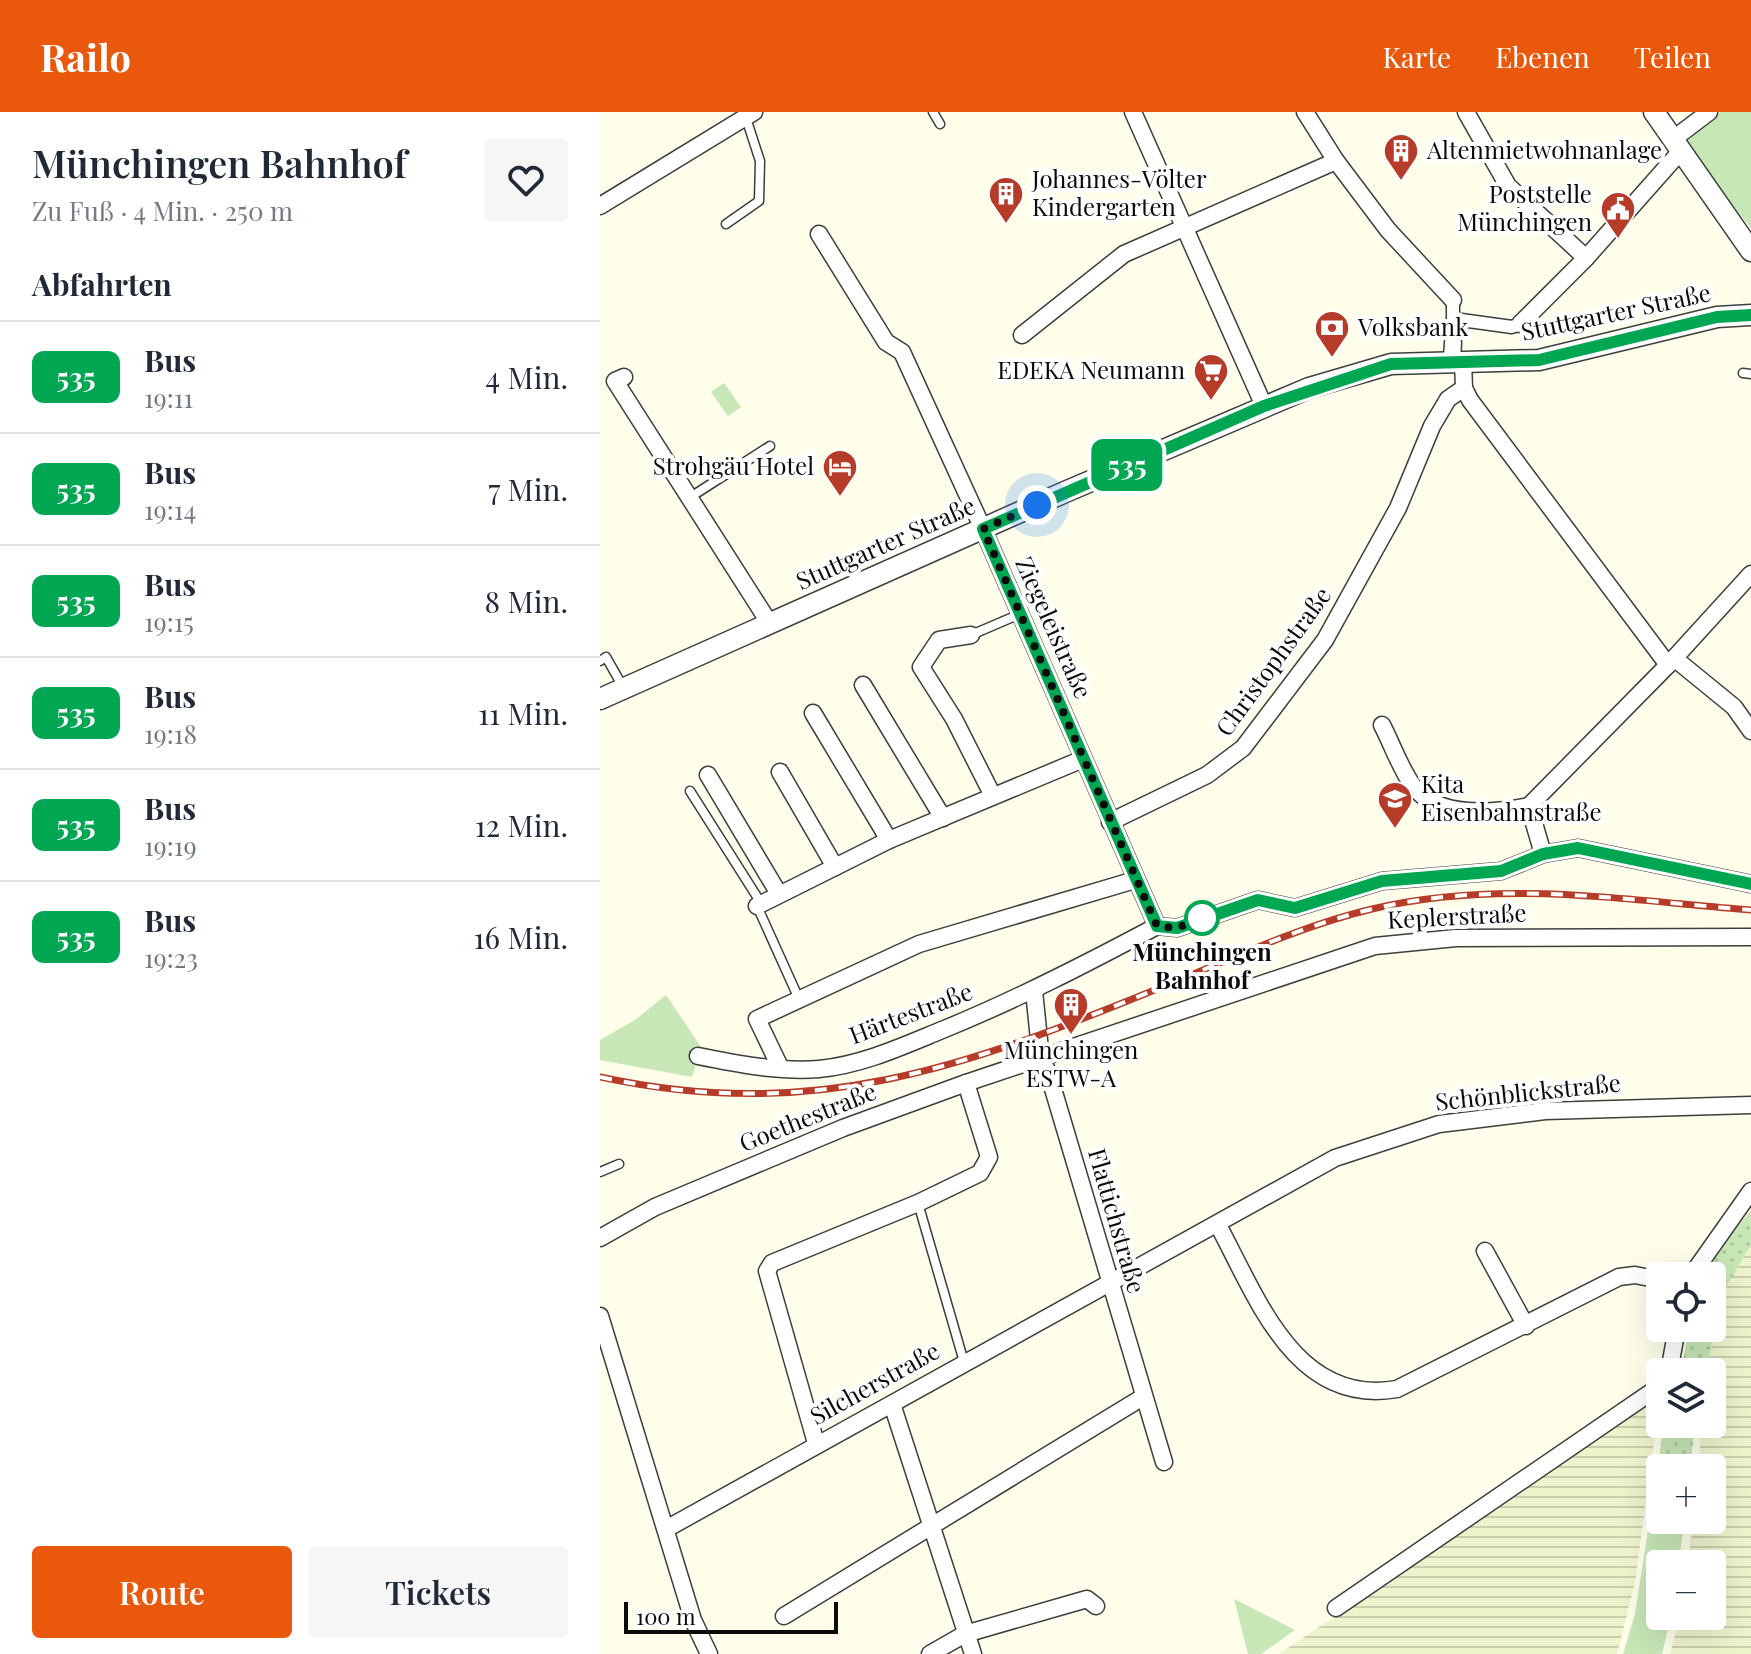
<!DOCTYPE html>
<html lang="de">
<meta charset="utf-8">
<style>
body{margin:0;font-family:"Playfair Display",serif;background:#f6f6f7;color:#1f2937;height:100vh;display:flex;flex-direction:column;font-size:30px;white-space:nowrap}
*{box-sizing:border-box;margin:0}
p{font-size:26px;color:#747a83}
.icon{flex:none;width:44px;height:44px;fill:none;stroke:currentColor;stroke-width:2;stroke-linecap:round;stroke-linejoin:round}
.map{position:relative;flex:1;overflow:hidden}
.sheet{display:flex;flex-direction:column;background:#fff;width:600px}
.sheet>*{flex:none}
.badge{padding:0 16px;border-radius:12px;font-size:28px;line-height:52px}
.buttons{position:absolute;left:1046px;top:1150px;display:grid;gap:16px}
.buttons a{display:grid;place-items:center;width:80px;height:80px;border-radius:8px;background:#fff;box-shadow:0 8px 32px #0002;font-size:40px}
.scale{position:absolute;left:24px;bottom:20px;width:214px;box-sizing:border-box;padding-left:8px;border:4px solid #0b0b0b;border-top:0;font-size:22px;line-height:28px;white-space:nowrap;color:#0b0b0b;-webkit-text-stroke:6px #fff;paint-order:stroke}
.you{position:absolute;width:40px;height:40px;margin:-20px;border:6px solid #fff;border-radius:50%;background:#1a73e8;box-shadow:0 0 0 12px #1a73e833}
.map>.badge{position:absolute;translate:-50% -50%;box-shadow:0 0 0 4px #fff}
h2{padding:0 32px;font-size:30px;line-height:72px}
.round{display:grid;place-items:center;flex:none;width:84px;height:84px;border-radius:8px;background:#f6f6f7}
.summary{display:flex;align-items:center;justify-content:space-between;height:136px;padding:0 32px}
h1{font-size:38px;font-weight:600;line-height:60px}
.action{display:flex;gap:16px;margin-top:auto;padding:16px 32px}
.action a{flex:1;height:92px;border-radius:8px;background:#ea580c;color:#fff;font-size:32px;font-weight:600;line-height:92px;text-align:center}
.action a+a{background:#f6f6f7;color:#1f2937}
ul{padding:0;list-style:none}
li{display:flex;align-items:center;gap:24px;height:112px;padding:0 32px;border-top:2px solid #e0e1e3}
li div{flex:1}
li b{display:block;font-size:30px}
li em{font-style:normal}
li .badge{min-width:88px;font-weight:700;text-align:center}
header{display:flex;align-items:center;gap:48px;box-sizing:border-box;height:112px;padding:0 40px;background:#ea580c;color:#fff}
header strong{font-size:38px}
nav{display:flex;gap:44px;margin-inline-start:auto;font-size:28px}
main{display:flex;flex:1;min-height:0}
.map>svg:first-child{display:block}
.farmland{fill:url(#farmland-rules)}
.grass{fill:url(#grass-dots)}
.park{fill:#c7e7b6}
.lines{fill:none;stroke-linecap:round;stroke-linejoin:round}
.service-casing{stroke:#3e3e3e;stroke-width:11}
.pedestrian-casing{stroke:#3e3e3e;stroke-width:15}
.minor-casing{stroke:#3e3e3e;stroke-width:19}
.tertiary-casing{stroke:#3e3e3e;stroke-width:23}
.service{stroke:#fff;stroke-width:8}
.pedestrian{stroke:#fff;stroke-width:12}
.minor{stroke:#fff;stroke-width:16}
.tertiary{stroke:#fff;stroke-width:20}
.rail-casing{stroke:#b63c29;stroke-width:7}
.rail{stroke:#fff;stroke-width:4;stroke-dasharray:12;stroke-linecap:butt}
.line-casing{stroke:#fff;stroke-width:18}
.line{stroke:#00a651;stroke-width:12}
.walk{stroke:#0b0b0b;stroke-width:8;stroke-dasharray:0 14.4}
.stop-dot{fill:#fff;stroke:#00a651;stroke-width:4}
.labels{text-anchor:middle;stroke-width:8;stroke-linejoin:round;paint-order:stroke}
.poi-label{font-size:24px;fill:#0b0b0b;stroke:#fff;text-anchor:start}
.street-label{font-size:24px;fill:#0b0b0b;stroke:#fff}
.stop-label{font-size:24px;font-weight:bold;fill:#0b0b0b;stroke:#fff}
</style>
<header>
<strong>Railo</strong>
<nav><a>Karte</a><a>Ebenen</a><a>Teilen</a></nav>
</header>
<main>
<section class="sheet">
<div class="summary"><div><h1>Münchingen Bahnhof</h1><p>Zu Fuß · 4 Min. · 250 m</p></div><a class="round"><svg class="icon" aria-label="heart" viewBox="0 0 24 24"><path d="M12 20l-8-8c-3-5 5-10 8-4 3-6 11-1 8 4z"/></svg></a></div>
<h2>Abfahrten</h2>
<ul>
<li><span class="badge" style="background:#00a651;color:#fff">535</span><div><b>Bus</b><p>19:11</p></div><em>4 Min.</em></li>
<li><span class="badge" style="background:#00a651;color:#fff">535</span><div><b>Bus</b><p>19:14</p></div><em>7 Min.</em></li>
<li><span class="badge" style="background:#00a651;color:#fff">535</span><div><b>Bus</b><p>19:15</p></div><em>8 Min.</em></li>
<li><span class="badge" style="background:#00a651;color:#fff">535</span><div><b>Bus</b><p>19:18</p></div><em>11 Min.</em></li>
<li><span class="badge" style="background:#00a651;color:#fff">535</span><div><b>Bus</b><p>19:19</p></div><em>12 Min.</em></li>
<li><span class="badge" style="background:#00a651;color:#fff">535</span><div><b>Bus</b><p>19:23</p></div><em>16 Min.</em></li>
</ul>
<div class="action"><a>Route</a><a>Tickets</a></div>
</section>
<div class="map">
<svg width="1151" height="1542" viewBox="0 0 1151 1542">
<defs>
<pattern id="farmland-rules" width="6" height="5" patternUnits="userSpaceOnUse" patternTransform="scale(2)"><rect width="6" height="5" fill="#eff3cc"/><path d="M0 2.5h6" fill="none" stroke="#cccfae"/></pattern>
<pattern id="grass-dots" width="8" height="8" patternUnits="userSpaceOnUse" patternTransform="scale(2)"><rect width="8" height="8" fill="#c7e7b6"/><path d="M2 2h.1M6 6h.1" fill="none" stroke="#aac59b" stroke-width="1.8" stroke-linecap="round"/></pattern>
</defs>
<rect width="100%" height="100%" fill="#fefeeb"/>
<g class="farmland">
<polygon points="1151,1133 1151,1542 1070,1542 1080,1504 1112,1504 1112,1452 1088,1452 1093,1408 1112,1408 1112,1356 1099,1356 1101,1312 1112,1312 1112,1260 1107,1260 1119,1187"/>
<polygon points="1060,1285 1035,1470 1017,1542 679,1542"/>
</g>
<g class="grass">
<polygon points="1151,1099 1151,1133 1119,1187 1107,1260 1081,1260 1089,1216 1112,1216 1112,1164 1105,1164 1125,1128"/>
<polygon points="1064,1312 1095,1312 1090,1356 1060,1356 1060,1368 1056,1367"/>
</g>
<g class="park">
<polygon points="1121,0 1151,0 1151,116 1113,70 1085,28"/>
<polygon points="124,271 141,295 128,304 111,280"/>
<polygon points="66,883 101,935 92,965 0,948 0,928 35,908"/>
<polygon points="1056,1367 1060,1368 1060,1408 1084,1408 1079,1452 1060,1452 1060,1504 1071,1504 1062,1542 1023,1542 1035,1502"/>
<polygon points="634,1487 695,1518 661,1542 648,1542"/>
</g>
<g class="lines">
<defs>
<g id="service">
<polyline points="333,0 340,12"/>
<polyline points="126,112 159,89 160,49 146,6"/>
<polyline points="1143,261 1151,262"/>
<polyline points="89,386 170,334"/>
<polyline points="371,523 420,502"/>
<polyline points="0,549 6,545 23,575"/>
<polyline points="90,679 161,791"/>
<polyline points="157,794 199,887"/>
<polyline points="0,1060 19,1052"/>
<polyline points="318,1091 364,1250"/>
</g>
<g id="pedestrian">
<polyline points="853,188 853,230"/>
<polyline points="854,207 912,215 920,212"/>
</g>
<g id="minor">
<polyline points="533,0 664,294"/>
<polyline points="705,0 736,49 788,118 853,188"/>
<polyline points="866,0 908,74 986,146"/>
<polyline points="1072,28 1109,0"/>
<polyline points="0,94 154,0"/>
<polyline points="219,122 286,230 302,240 383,417 557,814"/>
<polyline points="920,212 986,146 1080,40"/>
<polyline points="422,223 524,142 736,49"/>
<polyline points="852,249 853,230"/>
<polyline points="863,250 864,276 870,288 1068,553"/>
<polyline points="24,265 15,269 170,512"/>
<polyline points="371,523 339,528 321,555 354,607 393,684"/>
<polyline points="1074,546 1134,595 1151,619"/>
<polyline points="263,573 343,706"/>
<polyline points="213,601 289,728"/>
<path d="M782 613C792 632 800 656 813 674 838 707 895 701 929 694"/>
<polyline points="180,660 235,755"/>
<polyline points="108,663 179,782"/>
<polyline points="510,710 607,663 643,636 725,528 798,396 832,314 848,287 864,276"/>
<polyline points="943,742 929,694 1068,553 1151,462"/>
<polyline points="157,794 289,728 483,647"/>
<polyline points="434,879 441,947 448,960 564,1350"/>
<path d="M98 944C137 952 179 960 219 957 262 953 303 934 342 918 416 888 486 852 557 814L577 816 658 788 695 796 782 769 901 759 943 742 978 736 1151 772"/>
<polyline points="180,955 157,907 319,832 535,768"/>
<path d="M618 1113C657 1185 695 1295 797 1277L1019 1165 1035 1163 1060 1168"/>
<polyline points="0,1126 55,1095 243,1016 366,971 775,834 856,826 1151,825"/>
<polyline points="885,1139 926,1214"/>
<polyline points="1091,1164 1151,1079"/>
<polyline points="0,1204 93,1508 109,1542"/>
<polyline points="1069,1260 1077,1216"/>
<polyline points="292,1292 373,1542"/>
<polyline points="216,1331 167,1159 172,1151 318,1091 380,1061 389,1045 366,971"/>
<polyline points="66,1417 735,1046 839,1012 945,999 1151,993"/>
<polyline points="736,1496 1060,1274"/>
<polyline points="184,1504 543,1285"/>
<polyline points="330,1542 365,1522 487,1487 496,1494"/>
</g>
<g id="tertiary">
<polyline points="1054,0 1151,139"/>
<polyline points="0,587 465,380 709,276 791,252 939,248 1117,205 1151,203"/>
</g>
</defs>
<use href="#service" class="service-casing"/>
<use href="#pedestrian" class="pedestrian-casing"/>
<use href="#minor" class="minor-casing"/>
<use href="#tertiary" class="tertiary-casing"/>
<use href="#service" class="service"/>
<use href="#pedestrian" class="pedestrian"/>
<use href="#minor" class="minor"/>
<use href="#tertiary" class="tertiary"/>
<defs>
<path id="rail" d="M0 965C214 1011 366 955 562 875 631 847 700 814 772 797 898 767 1024 788 1151 798"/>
</defs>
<use href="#rail" class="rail-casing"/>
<use href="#rail" class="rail"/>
</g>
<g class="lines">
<defs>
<polyline id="line" points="1151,203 1117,205 939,248 791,252 664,294 383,417 557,814 577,816 658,788 695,796 782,769 901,759 943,742 978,736 1151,772"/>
</defs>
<use href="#line" class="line-casing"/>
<use href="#line" class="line"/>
<polyline class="walk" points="437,393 383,417 387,426 557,814 577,816 602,806"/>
</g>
<defs>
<symbol id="building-pin" viewBox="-11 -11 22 30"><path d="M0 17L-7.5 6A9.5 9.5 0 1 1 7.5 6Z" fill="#b63c29" stroke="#fff"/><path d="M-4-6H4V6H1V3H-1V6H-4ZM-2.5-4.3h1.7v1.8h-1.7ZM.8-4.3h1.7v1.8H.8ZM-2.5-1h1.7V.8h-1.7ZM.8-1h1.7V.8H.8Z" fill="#fff"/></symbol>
<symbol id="civic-pin" viewBox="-11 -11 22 30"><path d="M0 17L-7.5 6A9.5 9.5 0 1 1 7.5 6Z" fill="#b63c29" stroke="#fff"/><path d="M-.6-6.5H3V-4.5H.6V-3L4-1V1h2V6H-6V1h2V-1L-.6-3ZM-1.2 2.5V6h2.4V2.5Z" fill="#fff"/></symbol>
<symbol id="bank-pin" viewBox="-11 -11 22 30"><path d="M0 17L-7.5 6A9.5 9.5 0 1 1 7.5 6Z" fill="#b63c29" stroke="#fff"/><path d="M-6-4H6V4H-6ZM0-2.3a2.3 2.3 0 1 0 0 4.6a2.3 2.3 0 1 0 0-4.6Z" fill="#fff"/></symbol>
<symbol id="supermarket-pin" viewBox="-11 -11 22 30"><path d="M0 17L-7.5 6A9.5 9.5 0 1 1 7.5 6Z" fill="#b63c29" stroke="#fff"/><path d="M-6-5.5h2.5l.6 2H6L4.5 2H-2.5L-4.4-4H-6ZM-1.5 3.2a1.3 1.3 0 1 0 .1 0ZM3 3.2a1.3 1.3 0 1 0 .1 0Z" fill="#fff"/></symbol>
<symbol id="hotel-pin" viewBox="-11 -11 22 30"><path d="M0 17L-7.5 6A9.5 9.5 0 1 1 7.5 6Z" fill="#b63c29" stroke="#fff"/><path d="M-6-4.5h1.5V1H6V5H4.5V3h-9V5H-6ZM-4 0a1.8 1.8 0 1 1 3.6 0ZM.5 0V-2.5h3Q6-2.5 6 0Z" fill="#fff"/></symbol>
<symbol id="school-pin" viewBox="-11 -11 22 30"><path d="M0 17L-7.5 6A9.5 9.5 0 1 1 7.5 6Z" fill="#b63c29" stroke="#fff"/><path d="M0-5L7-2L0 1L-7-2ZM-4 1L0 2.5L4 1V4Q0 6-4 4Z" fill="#fff"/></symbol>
</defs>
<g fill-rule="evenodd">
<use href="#building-pin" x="781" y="19" width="40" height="54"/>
<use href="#building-pin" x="386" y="62" width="40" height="54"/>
<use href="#civic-pin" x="998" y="77" width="40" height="54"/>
<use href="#bank-pin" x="712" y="196" width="40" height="54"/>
<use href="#supermarket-pin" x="591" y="239" width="40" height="54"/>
<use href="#hotel-pin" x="220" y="335" width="40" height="54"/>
<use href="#school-pin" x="775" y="667" width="40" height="54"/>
<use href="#building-pin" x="451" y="873" width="40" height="54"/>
</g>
<circle class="stop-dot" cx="602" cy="806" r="16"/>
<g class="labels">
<g class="poi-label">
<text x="827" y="47">Altenmietwohnanlage</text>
<text x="432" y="76">Johannes-Völter<tspan x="432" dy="28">Kindergarten</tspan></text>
<text x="992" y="91" text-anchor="end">Poststelle<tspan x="992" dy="28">Münchingen</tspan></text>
<text x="758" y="224">Volksbank</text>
<text x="585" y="267" text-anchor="end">EDEKA Neumann</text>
<text x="214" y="363" text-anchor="end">Strohgäu Hotel</text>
<text x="821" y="681">Kita<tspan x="821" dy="28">Eisenbahnstraße</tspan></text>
<text x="471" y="947" text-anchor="middle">Münchingen<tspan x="471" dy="28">ESTW-A</tspan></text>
</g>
<g class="street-label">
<text transform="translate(1016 201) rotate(-12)" y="8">Stuttgarter Straße</text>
<text transform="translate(286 432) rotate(-24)" y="8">Stuttgarter Straße</text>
<text transform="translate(453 516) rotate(66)" y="8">Ziegeleistraße</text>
<text transform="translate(674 550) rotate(-54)" y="8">Christophstraße</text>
<text transform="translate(857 805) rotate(-3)" y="8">Keplerstraße</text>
<text transform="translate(311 902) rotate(-21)" y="8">Härtestraße</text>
<text transform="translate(928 981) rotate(-6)" y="8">Schönblickstraße</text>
<text transform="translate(208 1006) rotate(-22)" y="8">Goethestraße</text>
<text transform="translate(516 1109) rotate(74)" y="8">Flattichstraße</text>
<text transform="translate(275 1272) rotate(-29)" y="8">Silcherstraße</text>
</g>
<g class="stop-label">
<text x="602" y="849">Münchingen<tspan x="602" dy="28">Bahnhof</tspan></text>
</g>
</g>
</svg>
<div class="buttons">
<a><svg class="icon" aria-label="locate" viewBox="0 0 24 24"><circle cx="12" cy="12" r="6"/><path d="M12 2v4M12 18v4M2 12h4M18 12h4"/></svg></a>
<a><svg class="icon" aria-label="layers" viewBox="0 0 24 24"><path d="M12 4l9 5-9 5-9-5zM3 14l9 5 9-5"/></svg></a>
<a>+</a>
<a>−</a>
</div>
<div class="scale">100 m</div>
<div class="you" style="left:437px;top:393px"></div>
<b class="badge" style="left:527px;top:353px;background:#00a651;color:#fff">535</b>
</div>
</main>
